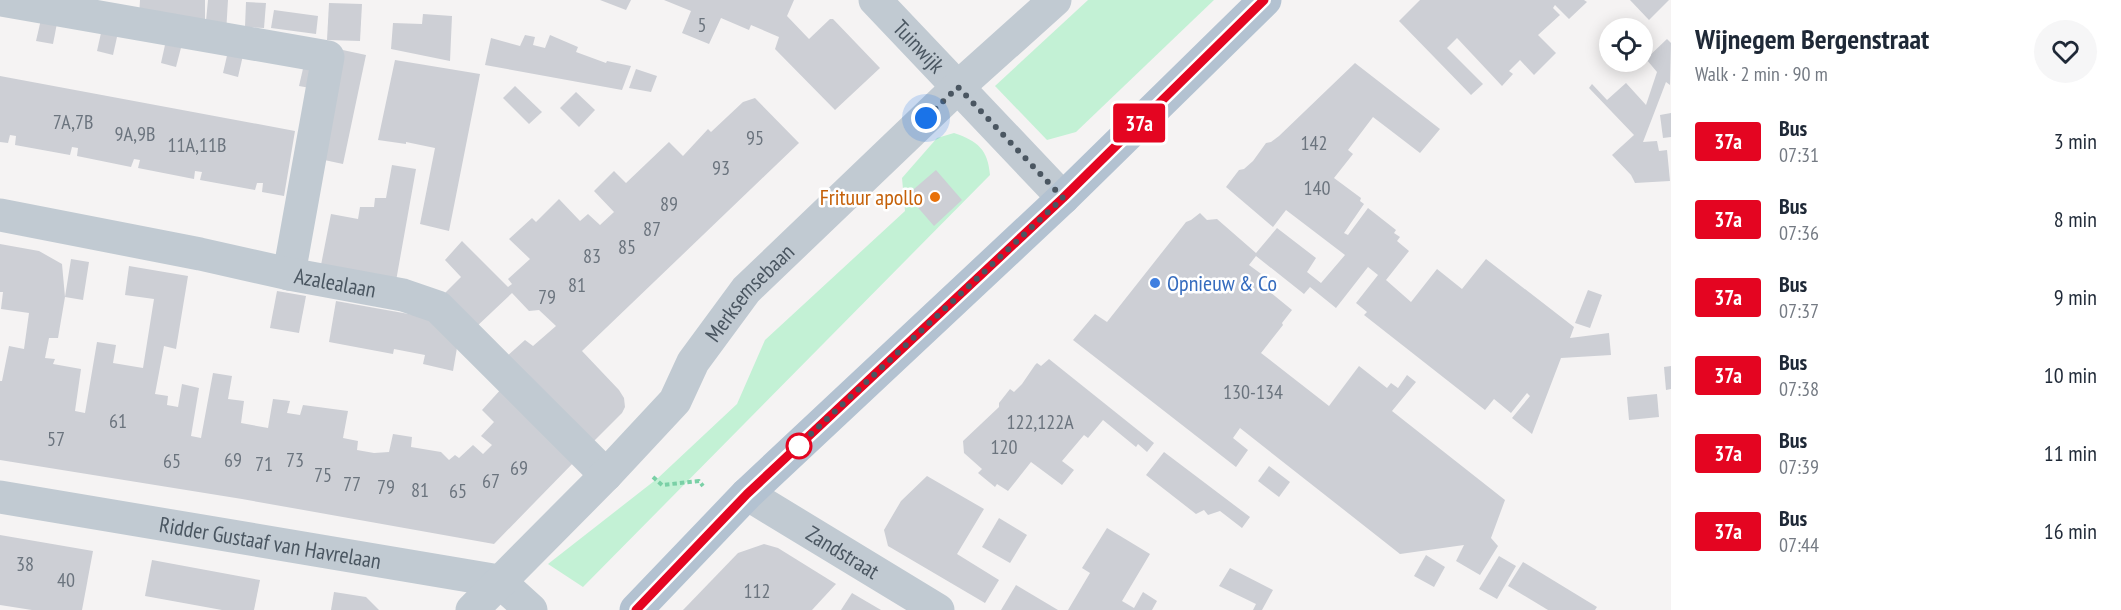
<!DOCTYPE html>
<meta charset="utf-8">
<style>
body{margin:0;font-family:"PT Sans Narrow",sans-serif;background:#f6f6f7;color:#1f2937;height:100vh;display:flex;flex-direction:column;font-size:22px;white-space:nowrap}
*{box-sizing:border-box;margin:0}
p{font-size:20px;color:#747a83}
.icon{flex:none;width:33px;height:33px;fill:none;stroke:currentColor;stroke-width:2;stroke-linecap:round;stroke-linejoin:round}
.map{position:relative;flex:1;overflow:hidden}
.sheet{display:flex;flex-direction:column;background:#fff;width:450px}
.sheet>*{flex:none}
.badge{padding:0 12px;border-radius:4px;font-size:21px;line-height:39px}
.fabs{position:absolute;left:1599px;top:18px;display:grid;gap:12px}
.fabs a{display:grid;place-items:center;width:54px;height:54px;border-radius:50%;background:#fff;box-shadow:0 3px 15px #0003;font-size:30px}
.you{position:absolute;width:30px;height:30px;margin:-15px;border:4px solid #fff;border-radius:50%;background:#1a73e8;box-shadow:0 0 0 9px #1a73e833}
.map>.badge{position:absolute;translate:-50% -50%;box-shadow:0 0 0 3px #fff}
.round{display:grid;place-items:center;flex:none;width:63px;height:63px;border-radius:32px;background:#f6f6f7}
.overview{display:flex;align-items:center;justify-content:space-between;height:102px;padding:0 24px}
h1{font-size:28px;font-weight:600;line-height:45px}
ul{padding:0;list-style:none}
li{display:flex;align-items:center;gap:18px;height:78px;padding:0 24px}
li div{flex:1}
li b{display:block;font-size:22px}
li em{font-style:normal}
li .badge{min-width:66px;font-weight:700;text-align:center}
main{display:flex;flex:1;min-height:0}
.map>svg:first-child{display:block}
.green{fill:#c3f1d5}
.building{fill:#cdcfd5}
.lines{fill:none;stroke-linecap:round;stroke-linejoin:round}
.path{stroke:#7ad0a6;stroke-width:4;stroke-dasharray:4.5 3;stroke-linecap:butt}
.minor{stroke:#c1cad2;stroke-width:33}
.major{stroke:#b3c2d1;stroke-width:33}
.line-casing{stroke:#fff;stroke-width:14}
.line{stroke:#e40521;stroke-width:9}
.walk{stroke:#4a5661;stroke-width:6;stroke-dasharray:0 10.8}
.food-dot{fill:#e8710a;stroke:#fff;stroke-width:2}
.shop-dot{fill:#3f7fe0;stroke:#fff;stroke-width:2}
.stop-dot{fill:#fff;stroke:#e40521;stroke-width:3}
.labels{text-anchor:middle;stroke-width:5;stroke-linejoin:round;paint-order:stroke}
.number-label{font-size:20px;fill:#6b747e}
.street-label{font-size:22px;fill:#4a5661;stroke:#fff}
.food-label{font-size:22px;fill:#c56008;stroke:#fff;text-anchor:end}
.shop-label{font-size:22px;fill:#366cbe;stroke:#fff;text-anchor:start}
</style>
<main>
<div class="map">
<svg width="1671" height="610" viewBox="0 0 1671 610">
<rect width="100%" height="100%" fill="#f5f3f3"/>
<g class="green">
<polygon points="1088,0 1214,0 1076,132 1047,140 995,86"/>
<path d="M954 133C978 141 988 150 990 175L583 587 548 564 658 478 737 404 765 340 905 211 902 178 937 138Z"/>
</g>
<g class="building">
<polygon points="140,0 205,0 205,21 206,21 208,0 228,0 226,33 139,18"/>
<polygon points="600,0 631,0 626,10"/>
<polygon points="664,0 794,0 787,16 809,39 830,19 833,19 880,68 835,110 775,49 779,37 751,25 749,30 721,18 709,44 682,33 691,11"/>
<polygon points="1420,0 1584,0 1587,2 1569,19 1555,5 1553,8 1560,15 1538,35 1556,53 1534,75 1520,60 1509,71 1513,74 1502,86 1457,38 1447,48 1483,84 1471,95 1399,21"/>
<polygon points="1630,0 1669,0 1649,20"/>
<polygon points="246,2 266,3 264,28 245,27"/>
<polygon points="329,3 362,4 360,41 327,40"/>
<polygon points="274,10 318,16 316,34 271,28"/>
<polygon points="423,14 452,16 450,61 391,49 393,23 422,24"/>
<polygon points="42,15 58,18 53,44 36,41"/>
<polygon points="103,24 119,28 113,55 97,51"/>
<polygon points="525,35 535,37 533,45 545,48 550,35 578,47 576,52 606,63 607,61 631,66 622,90 485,65 491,38 520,46"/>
<polygon points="167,36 183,40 176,67 161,63"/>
<polygon points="1667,39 1671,43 1670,85 1666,82 1643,142 1657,141 1659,151 1667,150 1670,181 1635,183 1631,175 1612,155 1634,135 1589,88 1592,84 1607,100 1626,83 1646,105 1657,72 1646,59"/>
<polygon points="229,47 244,51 238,77 223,73"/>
<polygon points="338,49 366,55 343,164 315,158"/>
<polygon points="305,60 321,63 316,89 299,86"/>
<polygon points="395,60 480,74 449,231 420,224 435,148 406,142 406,144 378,140"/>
<polygon points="1355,63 1440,129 1420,153 1373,117 1348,150 1353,154 1334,178 1361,198 1360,201 1364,204 1344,233 1348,235 1368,208 1396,230 1394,233 1400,237 1397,241 1409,251 1386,280 1411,302 1437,269 1462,289 1486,259 1574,327 1570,338 1609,333 1611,355 1561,358 1532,434 1512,418 1530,396 1527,393 1511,413 1494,399 1485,410 1364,315 1367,312 1356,303 1378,275 1368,267 1336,308 1310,287 1304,294 1256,256 1249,265 1264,276 1259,283 1292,310 1282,323 1283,325 1261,353 1329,406 1359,366 1387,388 1391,383 1398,388 1407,375 1416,382 1392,411 1505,500 1491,538 1498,546 1480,575 1456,561 1464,545 1400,554 1240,428 1233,438 1248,450 1236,467 1073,340 1095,314 1107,322 1186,222 1191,220 1200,213 1207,220 1217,219 1256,253 1277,228 1316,258 1307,272 1321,283 1345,255 1286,210 1273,227 1226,187 1239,170 1244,169 1253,161 1266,143 1271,142 1279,136"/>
<polygon points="636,69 657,76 651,92 629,88"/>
<polygon points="0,76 295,131 284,196 262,192 263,183 257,183 255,190 200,180 202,172 195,171 194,179 138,168 140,160 134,159 131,167 77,156 78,148 72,147 70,155 15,145 16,136 10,135 8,143 0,142"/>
<polygon points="515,86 542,112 529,124 503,98"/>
<polygon points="576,92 595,110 579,127 560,108"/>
<polygon points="755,98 799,143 582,351 619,390 624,398 625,407 622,413 592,443 505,358 525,340 533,346 556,326 539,310 529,311 512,293 475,328 442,296 461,277 445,260 462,241 508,287 512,284 508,279 530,259 509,239 532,218 536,222 559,199 580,221 588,214 600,225 614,212 594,191 614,171 626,183 669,142 683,156 708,129 711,132 743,102"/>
<polygon points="1671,113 1671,137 1663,138 1660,115"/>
<polygon points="392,165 416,169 396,281 321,265 331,214 358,219 360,207 374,207 375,198 386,198"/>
<polygon points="936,170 962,200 934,226 907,195"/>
<polygon points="0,244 39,251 62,264 65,297 71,259 89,262 83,300 65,297 58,338 49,338 45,358 55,359 53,364 81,369 75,411 85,413 97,342 116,345 113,363 143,368 154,299 125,295 129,266 188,276 176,349 164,346 155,394 168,396 167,405 178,407 182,384 199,388 191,436 201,438 213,373 232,376 228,399 244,401 241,423 268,428 273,399 290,401 287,413 300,415 303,405 348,411 343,438 358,441 357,450 374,453 389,452 393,434 412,437 411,447 441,452 449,460 455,455 459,458 473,445 483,454 492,445 481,436 494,422 482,410 503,387 576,460 494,544 242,499 0,460 0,381 2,381 9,346 24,349 29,313 1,309 3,292 0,292"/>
<polygon points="1588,290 1602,295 1590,328 1575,323"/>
<polygon points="277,291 306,296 299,333 270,328"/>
<polygon points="336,301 431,318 458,342 453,371 423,364 425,355 394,349 393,354 329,342"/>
<polygon points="1049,359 1154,443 1147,452 1138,444 1136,447 1103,420 1088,438 1084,435 1062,461 1074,470 1062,485 1031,462 1008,491 997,484 995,487 978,473 982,469 964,453 963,441 999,407 999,403 1010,389 1014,392 1022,384 1035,365 1037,363 1041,366"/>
<polygon points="1671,366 1671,389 1666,390 1664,367"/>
<polygon points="1657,394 1659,417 1629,420 1627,397"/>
<polygon points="1164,452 1250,517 1242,528 1220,511 1208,515 1204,510 1196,514 1146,475"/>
<polygon points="1269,466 1290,482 1279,497 1258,481"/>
<polygon points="927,476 984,509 957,554 999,580 985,603 888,546 884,530 901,501"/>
<polygon points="999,518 1027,535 1010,563 982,547"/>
<polygon points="1107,528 1150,554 1122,601 1134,608 1143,592 1157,601 1152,610 1068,610 1090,573 1082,568"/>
<polygon points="0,535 93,551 82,610 32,610 0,605"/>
<polygon points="764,544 778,548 836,584 812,610 683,610 738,553"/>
<polygon points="1426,555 1445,567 1434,587 1414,576"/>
<polygon points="1499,556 1516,566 1497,599 1479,589"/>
<polygon points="152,560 260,580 254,610 222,610 145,596"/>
<polygon points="1523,562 1597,607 1595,610 1548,610 1508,586"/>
<polygon points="1230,568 1273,590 1262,610 1253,610 1256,604 1219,586"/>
<polygon points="1016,585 1058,610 1001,610"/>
<polygon points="334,592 366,597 379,610 331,610"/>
<polygon points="852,593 881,610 841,610"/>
</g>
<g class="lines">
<polyline class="path" points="653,477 662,485 699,481 703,486"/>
<g class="minor">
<polyline points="2,0 328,57 289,274"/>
<path id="s1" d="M875 0 1063 198"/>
<path id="s2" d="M0 215 200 254 289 274 403 295 438 307 606 475"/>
<path id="s3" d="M747 494 938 610"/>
<path id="s4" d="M0 497 499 581 531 610"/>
<path id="s5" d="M472 610 606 475 675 401 693 362 746 290 958 87 1055 0"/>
</g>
<polyline class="major" points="636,610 747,494 1063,198 1265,0"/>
</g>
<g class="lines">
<defs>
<polyline id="line" points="636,610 747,494 1063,198 1264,0"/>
</defs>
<use href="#line" class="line-casing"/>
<use href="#line" class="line"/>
<polyline class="walk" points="799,446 797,447 1063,198 958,87 926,118"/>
</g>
<circle class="food-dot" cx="935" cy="197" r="6"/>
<circle class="shop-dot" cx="1155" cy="283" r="6"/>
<circle class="stop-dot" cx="799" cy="446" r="12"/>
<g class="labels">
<g class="number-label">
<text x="702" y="32">5</text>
<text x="73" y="129">7A,7B</text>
<text x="135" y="141">9A,9B</text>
<text x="755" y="145">95</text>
<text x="1314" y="150">142</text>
<text x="197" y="152">11A,11B</text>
<text x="721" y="175">93</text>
<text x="1317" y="195">140</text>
<text x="669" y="211">89</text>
<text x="652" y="236">87</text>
<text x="627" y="254">85</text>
<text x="592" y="263">83</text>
<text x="577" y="292">81</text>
<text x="547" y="304">79</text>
<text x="1253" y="399">130-134</text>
<text x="118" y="428">61</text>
<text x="1040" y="429">122,122A</text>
<text x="56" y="446">57</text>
<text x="1004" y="454">120</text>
<text x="233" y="467">69</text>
<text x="295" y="467">73</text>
<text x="172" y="468">65</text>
<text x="264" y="471">71</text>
<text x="519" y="475">69</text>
<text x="323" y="482">75</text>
<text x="491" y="488">67</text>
<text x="352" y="491">77</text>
<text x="386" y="494">79</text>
<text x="420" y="497">81</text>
<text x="458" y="498">65</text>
<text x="25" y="571">38</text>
<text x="66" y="587">40</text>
<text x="757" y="598">112</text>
</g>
<g class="street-label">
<text dy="8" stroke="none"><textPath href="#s1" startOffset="64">Tuinwijk</textPath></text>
<text dy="8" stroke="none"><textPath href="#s2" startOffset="342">Azalealaan</textPath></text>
<text dy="8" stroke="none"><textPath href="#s5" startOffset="424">Merksemsebaan</textPath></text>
<text dy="8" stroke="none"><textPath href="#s4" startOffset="274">Ridder Gustaaf van Havrelaan</textPath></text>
<text dy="8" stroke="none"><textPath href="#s3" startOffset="112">Zandstraat</textPath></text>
</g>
<g class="food-label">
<text x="923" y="205">Frituur apollo</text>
</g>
<g class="shop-label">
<text x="1167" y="291">Opnieuw &amp; Co</text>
</g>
</g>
</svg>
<div class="fabs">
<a><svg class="icon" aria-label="locate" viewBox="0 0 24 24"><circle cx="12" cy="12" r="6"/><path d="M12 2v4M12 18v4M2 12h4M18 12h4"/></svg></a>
</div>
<div class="you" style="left:926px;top:118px"></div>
<b class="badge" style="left:1139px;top:123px;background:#e40521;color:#fff">37a</b>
</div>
<section class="sheet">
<div class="overview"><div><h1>Wijnegem Bergenstraat</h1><p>Walk · 2 min · 90 m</p></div><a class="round"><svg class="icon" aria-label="heart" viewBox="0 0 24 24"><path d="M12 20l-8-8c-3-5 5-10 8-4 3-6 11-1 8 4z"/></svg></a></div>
<ul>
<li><span class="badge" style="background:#e40521;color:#fff">37a</span><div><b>Bus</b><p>07:31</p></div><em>3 min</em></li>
<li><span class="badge" style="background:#e40521;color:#fff">37a</span><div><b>Bus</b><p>07:36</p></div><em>8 min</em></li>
<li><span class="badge" style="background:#e40521;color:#fff">37a</span><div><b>Bus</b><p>07:37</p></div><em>9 min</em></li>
<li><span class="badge" style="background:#e40521;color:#fff">37a</span><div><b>Bus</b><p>07:38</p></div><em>10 min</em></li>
<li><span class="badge" style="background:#e40521;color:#fff">37a</span><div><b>Bus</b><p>07:39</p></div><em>11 min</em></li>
<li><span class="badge" style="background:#e40521;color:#fff">37a</span><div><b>Bus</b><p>07:44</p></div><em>16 min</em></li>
</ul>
</section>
</main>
